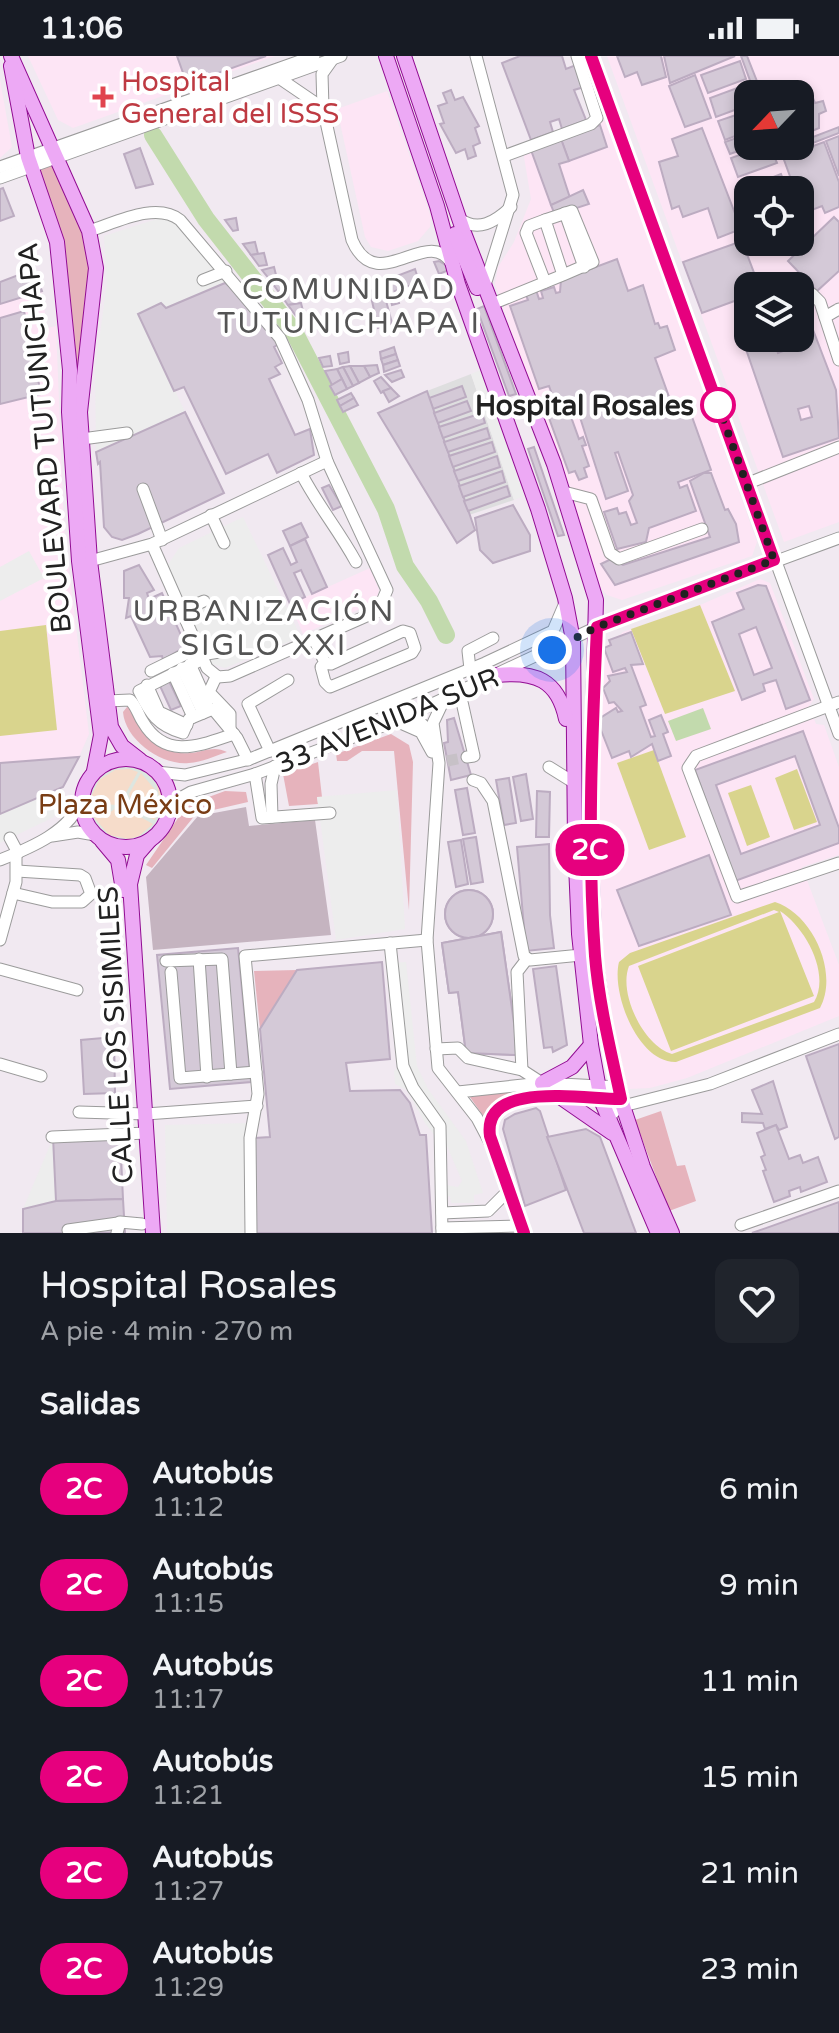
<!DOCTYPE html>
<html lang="es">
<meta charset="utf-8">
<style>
body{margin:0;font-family:"Varela Round",sans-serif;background:#20242c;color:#f1f3f6;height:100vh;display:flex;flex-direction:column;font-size:30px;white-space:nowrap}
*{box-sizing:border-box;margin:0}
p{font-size:26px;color:#9ea1a6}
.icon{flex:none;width:44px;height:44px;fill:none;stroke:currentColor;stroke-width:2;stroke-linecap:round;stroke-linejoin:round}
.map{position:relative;height:1177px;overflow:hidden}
.details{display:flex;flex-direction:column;background:#171b24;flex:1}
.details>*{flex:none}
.badge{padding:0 16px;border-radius:26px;font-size:28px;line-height:52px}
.needle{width:52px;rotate:245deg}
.controls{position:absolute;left:734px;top:24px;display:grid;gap:16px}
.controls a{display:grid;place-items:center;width:80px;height:80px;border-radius:16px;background:#171b24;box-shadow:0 4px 12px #0003;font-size:40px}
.you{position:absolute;width:40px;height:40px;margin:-20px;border:6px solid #fff;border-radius:50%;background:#1a73e8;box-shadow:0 0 0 12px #1a73e833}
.map>.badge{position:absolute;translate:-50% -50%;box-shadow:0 0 0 4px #fff}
h2{padding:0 40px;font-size:30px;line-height:72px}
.round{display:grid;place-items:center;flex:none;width:84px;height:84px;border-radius:16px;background:#20242c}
.headline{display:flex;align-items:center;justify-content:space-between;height:136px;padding:0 40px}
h1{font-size:38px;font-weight:600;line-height:60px}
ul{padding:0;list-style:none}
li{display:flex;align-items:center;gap:24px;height:96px;padding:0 40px}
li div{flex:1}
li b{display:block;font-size:30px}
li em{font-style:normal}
li .badge{min-width:88px;font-weight:700;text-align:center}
.status{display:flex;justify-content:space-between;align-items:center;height:56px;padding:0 40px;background:#171b24;direction:ltr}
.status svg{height:22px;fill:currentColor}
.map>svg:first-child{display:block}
.residential{fill:#dededf}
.education{fill:#fde5f5;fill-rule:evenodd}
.construction{fill:#c5b4c0}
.grass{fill:#e6b3bc}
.park{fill:#f6dcca}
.pitch{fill:#d9d48d;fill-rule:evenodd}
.parking{fill:#ededed;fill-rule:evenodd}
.plaza{fill:#dde6e0;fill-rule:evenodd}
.water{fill:#c2daad}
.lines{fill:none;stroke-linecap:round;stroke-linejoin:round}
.river{stroke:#c2daad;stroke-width:18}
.building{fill:#d4c9d7;stroke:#bcacc1;stroke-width:2;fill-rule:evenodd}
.minor-tunnel{stroke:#c7c1c7;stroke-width:11;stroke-dasharray:11 5.5;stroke-linecap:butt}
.minor-casing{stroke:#9b9b9b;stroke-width:13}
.major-casing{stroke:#910c92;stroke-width:16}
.minor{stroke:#fff;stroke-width:11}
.major{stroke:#eda9f5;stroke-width:14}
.line-casing{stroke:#fff;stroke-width:18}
.line{stroke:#e6007e;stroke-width:12}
.walk{stroke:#212121;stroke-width:8;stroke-dasharray:0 14.4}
.health-dot{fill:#e0444e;stroke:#fff;stroke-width:3}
.stop-dot{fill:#fff;stroke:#e6007e;stroke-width:4}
.labels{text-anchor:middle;stroke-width:8;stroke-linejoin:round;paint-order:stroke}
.health-label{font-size:28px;fill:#be3a42;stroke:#fff;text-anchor:start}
.stop-label{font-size:28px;font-weight:bold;fill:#212121;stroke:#fff;text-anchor:end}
.street-label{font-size:28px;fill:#212121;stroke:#fff}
.park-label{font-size:28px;fill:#793d15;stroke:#fff}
.neighbourhood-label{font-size:30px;letter-spacing:2px;fill:#545454;stroke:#fff}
</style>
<div class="status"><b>11:06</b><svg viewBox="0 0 49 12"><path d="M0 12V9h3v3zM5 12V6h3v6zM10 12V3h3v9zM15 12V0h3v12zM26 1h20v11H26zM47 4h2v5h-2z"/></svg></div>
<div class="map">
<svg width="839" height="1177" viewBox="0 0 839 1177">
<rect width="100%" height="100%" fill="#f1e9f1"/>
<polygon class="residential" points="471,318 514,444 469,459 427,335"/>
<g class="education">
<polygon points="28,0 275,0 73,72 58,64"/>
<path d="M607 0H839V466L784 486ZM748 38H800V90H748ZM748 134H800V186H748ZM748 230H800V282H748Z"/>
<polygon points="0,24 12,91 0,102"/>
<polygon points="387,35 431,161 430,171 418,185 388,195 371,191 365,181 337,53"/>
<polygon points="606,64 757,486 752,500 622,544 607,539 598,529 495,228 498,211 514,186 531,143 523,95"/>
<polygon points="42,235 47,272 56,270 64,472 89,678 79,701 0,707 0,248"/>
<polygon points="370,512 379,534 376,546 303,578 290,548"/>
<polygon points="760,523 770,527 814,643 809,650 816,668 824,669 839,711 839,799 802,811 839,909 839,960 687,1022 650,1032 628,1033 622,1027 598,895 594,790 598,641 604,592 623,576 700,549"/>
</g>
<polygon class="construction" points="246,751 249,770 315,764 331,879 153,894 146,821 198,760"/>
<g class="grass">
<polygon points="57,108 84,179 92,213 78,334 65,233 64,185 39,113"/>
<path d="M127 651H131C137 678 161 700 190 697 203 696 214 689 227 696 215 700 202 706 189 707 162 710 125 684 123 656Z"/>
<polygon points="391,678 409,689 413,706 409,854 394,695 362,695 347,705 337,705 336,698"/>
<polygon points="318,706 322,741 317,741 318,748 289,750 283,718"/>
<polygon points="225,735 246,736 248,746 196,758 152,812 146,809 187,749"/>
<polygon points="297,914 260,973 254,915"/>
<path d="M523 1032 563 1033C539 1042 496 1036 486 1064L470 1041Z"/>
<polygon points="661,1055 677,1110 685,1109 696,1145 669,1155 635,1064"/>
</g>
<circle class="park" cx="125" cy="748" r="38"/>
<g class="pitch">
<polygon points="700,549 735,635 665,658 631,573"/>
<polygon points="46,569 57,674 0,680 0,575"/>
<polygon points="654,694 686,781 649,794 617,707"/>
<polygon points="797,713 817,766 794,774 775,722"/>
<polygon points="751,729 770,781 747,790 728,737"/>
<path d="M775 846C813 858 839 917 820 952L676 1006C638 1007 611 937 619 906L630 897ZM774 854 779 856 638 910 671 995 814 940 780 855C805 871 831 918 814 946L672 998C644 990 618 938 629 910Z"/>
</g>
<g class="parking">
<polygon points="169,159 225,227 166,252 161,247 139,258 185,356 96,396 95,315 107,227 104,180"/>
<polygon points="481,314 524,440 514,444 471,318"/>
<polygon points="243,461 301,581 225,612 209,607 167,510 179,492"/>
<polygon points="29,495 44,522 0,545 0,511"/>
<polygon points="63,731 54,761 0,787 0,758"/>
<polygon points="397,734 405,873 336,884 317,741"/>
<path d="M406 906 417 1010 428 1033 466 1085 483 1137 474 1139V1147H451L450 1140 446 1141 435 1080 425 1067 407 1034 395 1028 394 1015 397 1012 387 907ZM447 1090 462 1125 458 1131 446 1129Z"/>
<polygon points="248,1067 250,1177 167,1177 165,1069"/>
<polygon points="53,1082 56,1145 23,1153"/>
</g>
<path class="plaza" d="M130 710 144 715 156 726 162 753 157 769 147 779 133 785 118 786 94 771 86 744 91 729 101 718 114 711ZM129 713 138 716 124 740 115 743 116 749 105 748 91 756 90 743 99 724 115 714ZM141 717 157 736 155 764 133 754 129 738ZM117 751 119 757 128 754 153 768 139 780 129 783 109 779 92 759 108 758Z"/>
<polygon class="water" points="703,652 711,673 676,685 668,665"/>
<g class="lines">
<polyline class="river" points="153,79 206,163 293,274 386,453 405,510 429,545 446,579"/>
</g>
<g class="building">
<polygon points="177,0 266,0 187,28"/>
<polygon points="520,0 562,0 566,13 576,9 584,31 574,34 586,64 562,73 559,63 550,66 553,76 531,84 502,7"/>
<polygon points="617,0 661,0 666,21 642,29 637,16 625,21"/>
<polygon points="664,0 735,0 670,27"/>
<polygon points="741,0 747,0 762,38 755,38"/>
<polygon points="740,5 746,23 708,37 701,19"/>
<polygon points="695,19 711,62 685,71 669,30"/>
<polygon points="748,28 752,38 748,38 748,49 716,61 710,42"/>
<polygon points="809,32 815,47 823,45 826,55 819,58 819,72 812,75 804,64 800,65 800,38 794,37"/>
<polygon points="451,34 455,44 463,41 479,70 475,72 480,87 473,90 476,100 468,103 465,93 456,97 440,68 444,67 438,50 447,47 443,37"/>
<polygon points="748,55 748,75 725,84 718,65"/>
<polygon points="600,69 607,91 569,105 561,83"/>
<polygon points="839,71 839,77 779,100 776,90 800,90 800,86"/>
<polygon points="702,72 741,173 718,182 708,152 683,161 679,150 672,153 659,106 678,100 672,83"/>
<polygon points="748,78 748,90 752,90 730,98 725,86"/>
<polygon points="839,80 839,120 826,85"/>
<polygon points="561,83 569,105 559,108 570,142 551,149 531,94"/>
<polygon points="824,86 839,126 839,151 825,157 822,150 804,157 800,134 795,134 783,101"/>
<polygon points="765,90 770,90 777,107 738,121 731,102"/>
<polygon points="140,92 153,128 136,132 124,98"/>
<polygon points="781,118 787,134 760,134 758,127"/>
<polygon points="754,127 757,134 748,134 748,170 735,134"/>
<polygon points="3,132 14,160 0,165 0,133"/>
<polygon points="583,134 589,148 555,159 551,149"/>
<polygon points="834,161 839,166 839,215 817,235 788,205"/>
<polygon points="236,162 238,174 233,175 225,164"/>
<polygon points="742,185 759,230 748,230 748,240 702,257 683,206"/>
<polygon points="255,186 258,198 251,199 243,188"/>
<polygon points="760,186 785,186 764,194"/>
<polygon points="264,197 267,209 259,210 251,199"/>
<polygon points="617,203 628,235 643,229 655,268 658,267 660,272 667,270 675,294 655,302 672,349 686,344 711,414 678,426 680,432 687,429 696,455 649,472 646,486 617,493 604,456 617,452 619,458 626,456 631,469 637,467 629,445 633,439 618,396 615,397 628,435 606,443 578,355 570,358 579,383 583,381 586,389 582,390 589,410 584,412 587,421 579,424 575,415 569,417 549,362 559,358 549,330 539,333 510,250 528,244 525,237 536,234 539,243 543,242 541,235 554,231 556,237 560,236 561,224"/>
<polygon points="439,205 447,210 449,214 439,218 434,206"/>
<polygon points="274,211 277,223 270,224 262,214"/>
<polygon points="34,213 42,235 0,248 0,226"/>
<polygon points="415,213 419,226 395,235 399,247 392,249 386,224"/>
<polygon points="284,222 286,234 278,235 270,224"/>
<polygon points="381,226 392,267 378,272 370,236"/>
<polygon points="225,227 245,242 257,269 264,266 279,288 274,291 282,307 275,311 280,318 269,323 295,379 310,373 314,399 277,417 268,398 226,418 184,331 174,335 138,258 161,247 166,252"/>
<polygon points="293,236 295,248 288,249 280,238"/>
<path d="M802 245 836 334 839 382 783 401 737 267 748 264V282H785L774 286 778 297 789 293 785 282H800ZM809 350 812 361 801 364 798 353Z"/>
<polygon points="301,247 304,259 296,260 288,249"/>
<polygon points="484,250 516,338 509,340 477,253"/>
<polygon points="24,255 41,338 0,348 0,262"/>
<polygon points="394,291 396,298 381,303 380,296"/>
<polygon points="348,296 349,306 340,308 338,298"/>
<polygon points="396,298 398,304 383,309 381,303"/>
<polygon points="330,300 332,310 323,311 319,302"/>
<polygon points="398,304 400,310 384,316 383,309"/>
<polygon points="377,309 379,317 370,321 364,310"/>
<polygon points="350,310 364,310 370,321 359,327"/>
<polygon points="350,310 359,327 353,330 343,311"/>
<polygon points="343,311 353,330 347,333 337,313"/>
<polygon points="337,313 342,323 332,329 325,315"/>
<polygon points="401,314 404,321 392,326 385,319"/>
<polygon points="381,321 391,332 381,337 374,325"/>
<polygon points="342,323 347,333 335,339 330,330"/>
<polygon points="462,330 466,341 433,353 429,342"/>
<polygon points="391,332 399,340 389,346 383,335"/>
<polygon points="427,335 475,474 457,487 378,357"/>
<polygon points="351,337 354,342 340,350 337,344"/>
<polygon points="354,342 358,349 343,356 340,350"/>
<polygon points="467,345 471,355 438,367 434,357"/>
<polygon points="185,356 224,437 138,478 122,484 112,481 104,471 100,406 98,408 96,396"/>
<polygon points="482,357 485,367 443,382 439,371"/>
<polygon points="487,372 490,382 448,396 444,386"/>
<polygon points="492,386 495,396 453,411 449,400"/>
<polygon points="534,391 564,479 558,480 528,393"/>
<polygon points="497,400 500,411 458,425 454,415"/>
<polygon points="502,415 505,426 463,441 459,430"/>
<polygon points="704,417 711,417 725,454 728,453 736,468 739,486 615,529 601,508 611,503 623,509 710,481 690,425"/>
<polygon points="329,429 342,450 333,454 322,432"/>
<polygon points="507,430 510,440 468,455 464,445"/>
<polygon points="513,449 530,479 530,495 493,507 480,494 475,462"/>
<polygon points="301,467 308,481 290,490 283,475"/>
<polygon points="305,483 327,531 312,538 301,514 294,517 305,541 290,548 268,499 283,492 291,509 297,506 290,490"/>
<polygon points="139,509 154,534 147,537 149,543 162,537 186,590 163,604 162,600 150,601 131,560 126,562 129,542 124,542 124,515"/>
<path d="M758 529 766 530 810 644 786 653 776 624 763 628 765 635 742 644 712 566 744 553 737 537ZM756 571 772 612 754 619 739 578Z"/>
<polygon points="631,576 643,608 631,609 646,649 640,651 651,681 655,680 649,664 661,659 668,676 663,678 671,700 658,705 652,688 631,701 629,695 612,702 597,664 616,652 618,656 622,655 614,646 609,647 603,632 610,625 608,620 627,616 625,612 613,616 604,592 611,589 609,584"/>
<polygon points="169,625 181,650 171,654 160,630"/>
<polygon points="454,662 471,719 451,724 444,687 448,686 447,664"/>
<path d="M803 675 839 772V787L735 825 695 714ZM795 700 820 769 741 798 716 729Z"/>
<polygon points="79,701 63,731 0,758 0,707"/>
<polygon points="526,718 533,763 521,765 513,721"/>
<polygon points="509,722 516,767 504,769 496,724"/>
<polygon points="467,732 475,777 463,779 455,734"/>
<polygon points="537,735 550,736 549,781 536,781"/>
<polygon points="476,781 483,826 471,828 463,783"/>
<polygon points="461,784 468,828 456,831 448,786"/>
<polygon points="549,788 550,859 554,892 526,895 517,791"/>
<polygon points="709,799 731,859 639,890 617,834"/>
<circle cx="469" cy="858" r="24"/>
<circle cx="469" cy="858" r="24"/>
<polygon points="501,876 518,995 516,999 466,997 458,936 449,937 442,887"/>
<polygon points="501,876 518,995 516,999 466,997 458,936 449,937 442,887"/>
<polygon points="238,892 251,1026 170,1033 157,899"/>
<polygon points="382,906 390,1003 346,1007 350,1035 400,1034 410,1047 420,1079 426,1079 432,1177 254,1177 252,1082 270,1081 260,973 297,914"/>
<polygon points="556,910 567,989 553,996 552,991 544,992 533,913"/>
<polygon points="114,981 115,1037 84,1038 81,984"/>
<polygon points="839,988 839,1081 835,1083 806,1000"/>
<polygon points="773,1025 787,1071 779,1074 776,1069 765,1073 763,1067 742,1066 742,1057 762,1058 752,1034"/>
<polygon points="536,1052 540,1055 566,1134 525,1150 503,1073 505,1064 515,1058"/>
<polygon points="776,1069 789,1103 800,1099 803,1107 818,1101 827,1126 801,1136 800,1131 789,1135 790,1140 774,1146 763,1115 766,1114 761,1101 765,1099 757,1077"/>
<polygon points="586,1073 600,1081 636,1177 584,1177 547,1081"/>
<polygon points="120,1079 123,1143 56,1145 53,1081"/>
<polygon points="123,1143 125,1177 23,1177 23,1153 56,1145"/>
<polygon points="839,1146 839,1177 752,1177"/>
</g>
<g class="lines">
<polyline class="minor-tunnel" points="447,705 467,701"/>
<defs>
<g id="minor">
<polyline points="476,0 513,139 485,229"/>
<polyline points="591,0 839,678"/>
<path d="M332 4 322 18 323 52 352 184C377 243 428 167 452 208"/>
<polyline points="279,22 323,52"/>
<polyline points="504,100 591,68 597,62 577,0"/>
<polyline points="0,111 314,0"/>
<polyline points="0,122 341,0"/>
<polyline points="565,157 584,211"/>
<path d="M458 162C478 177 495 166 511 151"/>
<path d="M89 175C115 167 156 145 180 164L280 282 308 344 327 405"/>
<polyline points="203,224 226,215"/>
<polyline points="545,226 526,177 529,170 545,164"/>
<polyline points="800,240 812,238 820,246 839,304"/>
<polyline points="492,248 563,219 545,164 572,155 593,206 563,219"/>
<polyline points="747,256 748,256"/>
<polyline points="825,261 839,253"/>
<polyline points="82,383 127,377"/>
<path d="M301 417C318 450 338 473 356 506"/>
<polyline points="746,428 839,391"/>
<polyline points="143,433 162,484"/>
<polyline points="564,436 591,443 610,497 619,503 702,473"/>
<polyline points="211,459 224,487"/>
<polyline points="90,505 152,488 327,405 387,534 378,555 230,620 218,621 207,612 152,488"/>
<polyline points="181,555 204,545"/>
<polyline points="314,583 325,607 321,611 325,626 330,631 412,597 415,592 410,577 403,575 331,608 325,607"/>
<polyline points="201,599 225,595"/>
<path d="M203 603 139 635C150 658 158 670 183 677L189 663 213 653 237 682 248 704"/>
<polyline points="190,608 207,646"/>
<polyline points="182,612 203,657"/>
<polyline points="470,613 468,595 493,582"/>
<polyline points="151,615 198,592"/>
<polyline points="173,617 193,661"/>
<polyline points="216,621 209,636 230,658 230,673"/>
<polyline points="147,629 159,656 187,669"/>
<polyline points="460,637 474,700 467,701"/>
<path d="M107 645 130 644C137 651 138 659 143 666 166 705 201 689 234 678"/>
<polyline points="443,646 433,667 439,707 427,884 438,1012 477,1062 497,1100 524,1177"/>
<polyline points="839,646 696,700 688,712 737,841 839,807"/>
<polyline points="379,651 411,658 433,678"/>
<polyline points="396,665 421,676 432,696"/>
<polyline points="270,695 248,648 288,624"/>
<polyline points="549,711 573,726"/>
<polyline points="157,716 185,719 250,703 485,607 553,575 565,547"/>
<polyline points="255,718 262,762 330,757"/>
<polyline points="473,724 481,727 493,745 524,900 530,904 581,899"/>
<polyline points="272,761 271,728 275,710"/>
<polyline points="167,764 182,741 191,736 255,718 396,665 597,571 839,482"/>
<polyline points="52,780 78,776 95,779"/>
<polyline points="10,782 18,797"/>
<path d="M0 804C30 792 72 775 82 742"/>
<polyline points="13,837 52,846 82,846 91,838 85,822 80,819 17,815"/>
<polyline points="0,884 16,826 16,798"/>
<polyline points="390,887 403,1010 413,1032 440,1070 442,1177"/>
<polyline points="199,903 207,1021"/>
<polyline points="166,905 222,903 231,1018"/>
<polyline points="0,913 77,934"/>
<polyline points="171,916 180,1022 256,1016"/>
<polyline points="436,993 458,992 468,1002 522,1014 542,1027"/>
<polyline points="0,1008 41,1020"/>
<polyline points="522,1014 517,916 527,903"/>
<polyline points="458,1036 542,1027 619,1031"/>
<polyline points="79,1056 146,1058 257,1050"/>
<polyline points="610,1067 611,1059 619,1051 710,1028 839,978"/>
<polyline points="52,1081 147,1077"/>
<path d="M490 1081C481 1022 589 1044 621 1043"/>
<polyline points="442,1157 488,1155 509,1134"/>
<polyline points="741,1169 839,1135"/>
<polyline points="442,1172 522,1170"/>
<polyline points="68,1174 118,1167"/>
<polyline points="117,1177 120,1166 142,1168"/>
<polyline points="251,1177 250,1082 258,1038 245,900 427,884"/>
</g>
<g id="major">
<polyline points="11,0 89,175 96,212 80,356 90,505 111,671 122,690 140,704"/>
<polyline points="386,0 437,150 458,228 538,453 565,542 573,584 575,785 579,878 591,989 601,1044 658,1177"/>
<polyline points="404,0 464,177 554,408 596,544 590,775 595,902 604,964 623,1050 643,1111 672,1177"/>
<polyline points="11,10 28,101 57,186 70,314 69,356 79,505 101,679 94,715"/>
<polyline points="455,178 477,232"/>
<path d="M497 619C535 615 558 624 566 663"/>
<circle cx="126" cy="747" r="44"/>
<polyline points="150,784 137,799 130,828 153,1177"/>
<polyline points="102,785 118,804 123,834"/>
<polyline points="542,1027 572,1011 591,989"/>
<polyline points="560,1041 612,1077"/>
</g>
</defs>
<use href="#minor" class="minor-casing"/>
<use href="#major" class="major-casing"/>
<use href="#minor" class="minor"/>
<use href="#major" class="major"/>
</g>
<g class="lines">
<defs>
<path id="line" d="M524 1177 490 1080C482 1023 588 1044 621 1043 611 996 599 948 595 900 587 790 592 681 597 571L774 504 591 0"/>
</defs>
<use href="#line" class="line-casing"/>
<use href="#line" class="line"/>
<polyline class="walk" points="552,594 597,571 774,504 718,349"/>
</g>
<path class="health-dot" d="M99 29h8v8h8v8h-8v8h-8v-8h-8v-8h8z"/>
<circle class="stop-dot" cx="718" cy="349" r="16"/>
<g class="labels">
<g class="health-label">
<text x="121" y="35">Hospital<tspan x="121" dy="32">General del ISSS</tspan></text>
</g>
<g class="stop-label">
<text x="694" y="359">Hospital Rosales</text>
</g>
<g class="street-label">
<text transform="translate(44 382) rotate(-95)" y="10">BOULEVARD TUTUNICHAPA</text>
<text transform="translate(387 664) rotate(-22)" y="10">33 AVENIDA SUR</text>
<text transform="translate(115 979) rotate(-93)" y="10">CALLE LOS SISIMILES</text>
</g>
<g class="park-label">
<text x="125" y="758">Plaza México</text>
</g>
<g class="neighbourhood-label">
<text x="349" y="243">COMUNIDAD<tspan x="349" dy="34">TUTUNICHAPA I</tspan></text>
<text x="264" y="565">URBANIZACIÓN<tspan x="264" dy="34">SIGLO XXI</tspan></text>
</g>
</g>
</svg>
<div class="controls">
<a><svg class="needle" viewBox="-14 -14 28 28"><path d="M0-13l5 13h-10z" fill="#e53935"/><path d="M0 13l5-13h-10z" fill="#9ea1a6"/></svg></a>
<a><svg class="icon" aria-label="locate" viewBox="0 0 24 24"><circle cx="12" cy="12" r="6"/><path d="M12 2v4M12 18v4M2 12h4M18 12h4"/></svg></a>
<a><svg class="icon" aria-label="layers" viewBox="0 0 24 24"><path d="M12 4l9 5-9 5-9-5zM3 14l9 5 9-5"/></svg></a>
</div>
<div class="you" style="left:552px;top:594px"></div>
<b class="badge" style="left:590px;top:794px;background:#e6007e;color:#fff">2C</b>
</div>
<section class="details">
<div class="headline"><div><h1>Hospital Rosales</h1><p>A pie · 4 min · 270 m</p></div><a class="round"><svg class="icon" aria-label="heart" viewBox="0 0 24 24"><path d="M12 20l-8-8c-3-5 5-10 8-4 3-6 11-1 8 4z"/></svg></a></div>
<h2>Salidas</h2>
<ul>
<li><span class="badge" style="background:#e6007e;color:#fff">2C</span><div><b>Autobús</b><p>11:12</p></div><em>6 min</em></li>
<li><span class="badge" style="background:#e6007e;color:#fff">2C</span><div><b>Autobús</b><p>11:15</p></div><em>9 min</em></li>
<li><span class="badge" style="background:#e6007e;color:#fff">2C</span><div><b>Autobús</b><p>11:17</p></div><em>11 min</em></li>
<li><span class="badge" style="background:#e6007e;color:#fff">2C</span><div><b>Autobús</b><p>11:21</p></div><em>15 min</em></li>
<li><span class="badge" style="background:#e6007e;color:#fff">2C</span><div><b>Autobús</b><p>11:27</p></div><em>21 min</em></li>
<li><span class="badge" style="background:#e6007e;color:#fff">2C</span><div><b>Autobús</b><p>11:29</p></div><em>23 min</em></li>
</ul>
</section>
